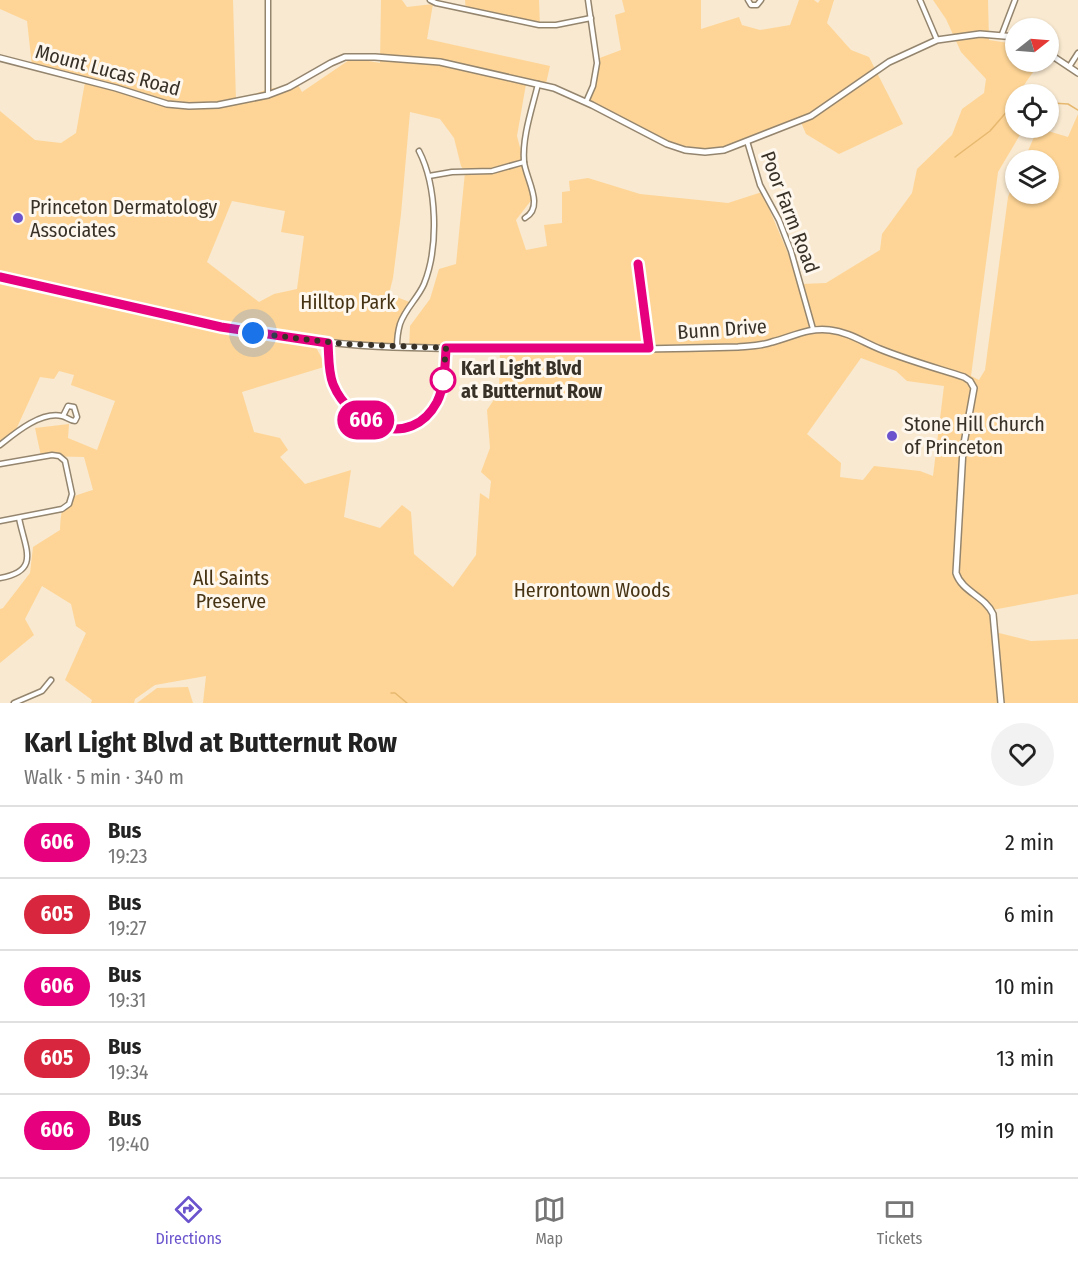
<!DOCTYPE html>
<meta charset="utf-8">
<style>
body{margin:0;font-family:"Fira Sans Condensed",sans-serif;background:#f2f2f2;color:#222;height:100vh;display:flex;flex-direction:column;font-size:22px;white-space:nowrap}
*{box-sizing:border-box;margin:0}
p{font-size:20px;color:#767676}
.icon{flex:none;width:33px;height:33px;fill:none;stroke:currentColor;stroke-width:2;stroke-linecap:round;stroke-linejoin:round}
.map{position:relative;height:703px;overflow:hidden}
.details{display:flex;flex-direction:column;background:#fff;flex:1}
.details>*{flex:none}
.badge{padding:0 12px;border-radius:20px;font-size:21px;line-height:39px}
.needle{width:39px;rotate:73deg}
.fabs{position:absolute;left:1005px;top:18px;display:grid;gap:12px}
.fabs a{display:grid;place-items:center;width:54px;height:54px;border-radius:50%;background:#fff;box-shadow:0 2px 4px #0004;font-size:30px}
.you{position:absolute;width:30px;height:30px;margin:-15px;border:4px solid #fff;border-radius:50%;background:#1a73e8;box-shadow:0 0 0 9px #1a73e833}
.map>.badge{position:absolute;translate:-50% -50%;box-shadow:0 0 0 3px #fff}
.round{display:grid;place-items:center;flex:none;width:63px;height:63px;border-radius:32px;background:#f2f2f2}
.headline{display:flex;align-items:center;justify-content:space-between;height:102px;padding:0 24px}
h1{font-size:28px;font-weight:700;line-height:45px}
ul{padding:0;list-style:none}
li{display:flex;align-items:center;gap:18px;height:72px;padding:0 24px;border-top:2px solid #e0e0e0}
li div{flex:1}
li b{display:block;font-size:22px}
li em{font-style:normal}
li .badge{min-width:66px;font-weight:700;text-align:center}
.dock{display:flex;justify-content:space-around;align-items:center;height:84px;border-top:2px solid #e0e0e0;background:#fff;font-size:16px;color:#767676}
.dock a{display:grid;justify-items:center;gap:3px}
.dock .on{color:#6a53cd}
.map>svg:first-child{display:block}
.green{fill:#fed596;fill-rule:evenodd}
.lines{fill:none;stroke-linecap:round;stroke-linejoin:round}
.stream{stroke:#e7b86f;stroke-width:1.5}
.minor-casing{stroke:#94856f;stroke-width:7}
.tertiary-casing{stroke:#94856f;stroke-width:8}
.minor{stroke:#fff;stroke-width:4}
.tertiary{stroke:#fff;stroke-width:5}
.line-casing{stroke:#fff;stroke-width:14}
.line{stroke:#e6007e;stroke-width:9}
.walk{stroke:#373128;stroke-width:6;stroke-dasharray:0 10.8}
.poi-dot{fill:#6a53cd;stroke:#fef7ee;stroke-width:2}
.stop-dot{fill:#fff;stroke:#e6007e;stroke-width:3}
.labels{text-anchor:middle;stroke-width:6;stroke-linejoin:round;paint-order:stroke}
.street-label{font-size:20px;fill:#373128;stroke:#fef7ee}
.poi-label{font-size:20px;fill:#373128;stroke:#fef7ee;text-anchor:start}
.park-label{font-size:20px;fill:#463313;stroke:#fef7ee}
.stop-label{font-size:20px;font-weight:bold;fill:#373128;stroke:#fef7ee;text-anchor:start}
</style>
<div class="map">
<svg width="1078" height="703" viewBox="0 0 1078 703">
<rect width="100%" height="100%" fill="#f9e9d0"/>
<g class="green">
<path d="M0 0H233L236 101 268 89 298 85 302 92 352 58 380 63 381 0H402L407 7 433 4 427 39 550 66 545 88 526 84 517 136 533 198 516 220 526 250 547 246 544 225 562 223V192L570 191 569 181 588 178 640 194 728 203 762 192 801 284 826 283 880 250 882 234 912 193 917 169 952 135 962 109 984 93 986 79 961 52 946 19 933 0H988L989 40 1015 44 1016 62H1040L1024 85 1038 94H1016V128H1024L998 172 971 376 979 380 985 370 1008 197 1015 179 1016 194H1048V160H1024L1038 128 1068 137 1078 114V594L992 610 995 632 1031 641 1078 639V703H203L206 676 155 685 135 699 134 703H91L92 700 65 680 86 633 76 626 71 604 42 586 25 619 34 635 0 663V609L3 608 30 573 33 547 60 530C61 501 65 498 93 490L84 457 41 456 35 428 69 424 68 438 97 450 115 401 71 385 74 375 59 371 54 379 40 377 14 434 0 444V111L35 140 61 143 76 133 85 82 32 66 27 21 0 9ZM410 112 440 119 454 138 461 166 465 172 456 264 439 269 430 299 410 326 409 350H500L499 392 487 410 490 448 481 472 491 481 489 499 480 493 476 555 453 587 414 554 411 512 402 505 380 528 344 517 351 470 305 484 280 457 288 450 280 438 254 432 242 392 324 367V362L313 342 397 347 403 318 412 303 389 294 393 278 401 214ZM232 201 285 211 281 232 304 236 297 289 274 294 259 302 207 262ZM861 358 896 371 907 381 944 386 933 476 920 471 874 466 863 480 840 477 841 463 807 434Z"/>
<polygon points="465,0 539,0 540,27 466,12"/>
<polygon points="622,0 701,0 701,29 739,17 742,25 760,30 790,25 799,0 814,0 818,3 820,0 834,0 827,23 851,50 869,57 903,124 839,154 806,134 800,120 713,151 682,149 586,104 597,59 621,50 615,15 625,12"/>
<polygon points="188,687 193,703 137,703 157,688"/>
</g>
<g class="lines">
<g class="stream">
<polyline points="1052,103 1068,104 1078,110"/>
<polyline points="955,157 990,131 1016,101"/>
<polyline points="391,693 395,693 407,703"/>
</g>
<defs>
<g id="minor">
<polyline points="430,0 436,3 539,25 556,25 591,18"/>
<polyline points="748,0 751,5 757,5 761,0"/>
<polyline points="920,0 937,40"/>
<polyline points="1002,34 1015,0"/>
<polyline points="1069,67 1078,53"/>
<polyline points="268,95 268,0"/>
<polyline points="586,102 593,86 597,63 588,0"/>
<polyline points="747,141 760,185 779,220 791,251 813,329"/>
<polyline points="429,176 452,172 492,171 524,162"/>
<path d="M525 218C545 207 526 179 524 162 522 137 532 109 538 84"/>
<path d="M397 347C397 339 398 331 400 324 405 309 418 298 424 284 439 247 437 186 419 151"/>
<path d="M0 445C15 433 41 411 62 416 67 417 70 421 75 421L77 417 74 407 68 406 63 416"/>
<polyline points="0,464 52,455 59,456 65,461 72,494 69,504 62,509 0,521"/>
<path d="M0 578C41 571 25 549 19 518"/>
<polyline points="14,703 42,691 51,680"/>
</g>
<g id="tertiary">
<polyline points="1048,53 1078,73"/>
<polyline points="0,58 116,88 167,104 189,106 218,105 268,95 289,87 331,63 345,57 375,57 440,62 554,88 592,105 667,144 685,150 705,152 724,150 811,116 889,62 937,40 980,34 1016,37"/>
<path d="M0 277C130 307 259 342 393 347 508 351 623 350 738 347 750 346 761 346 772 342 792 337 809 327 830 330 848 332 863 342 880 349 907 360 936 368 964 377L970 381 974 388 963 449 956 573C962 592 985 596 993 614L1001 703"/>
</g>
</defs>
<use href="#minor" class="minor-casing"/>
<use href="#tertiary" class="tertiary-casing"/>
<use href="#minor" class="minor"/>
<use href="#tertiary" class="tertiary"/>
</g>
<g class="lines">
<defs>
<path id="line" d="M0 277 221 327 328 343C329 356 328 371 333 384 350 426 411 451 437 402 445 386 445 366 446 348H649L638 264"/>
</defs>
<use href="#line" class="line-casing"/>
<use href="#line" class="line"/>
<polyline class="walk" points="253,333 345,344 446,348 443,380"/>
</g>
<g class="poi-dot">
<circle cx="18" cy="218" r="6"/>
<circle cx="892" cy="436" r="6"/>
</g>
<circle class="stop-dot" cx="443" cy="380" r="12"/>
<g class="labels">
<g class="street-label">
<text transform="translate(108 70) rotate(15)" y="7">Mount Lucas Road</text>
<text transform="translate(790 212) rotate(69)" y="7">Poor Farm Road</text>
<text transform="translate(722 329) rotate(-4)" y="7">Bunn Drive</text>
</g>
<g class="poi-label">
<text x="30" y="214">Princeton Dermatology<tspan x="30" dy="23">Associates</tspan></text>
<text x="904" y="431">Stone Hill Church<tspan x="904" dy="23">of Princeton</tspan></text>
</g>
<g class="park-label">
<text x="348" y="309">Hilltop Park</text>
<text x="231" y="585">All Saints<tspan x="231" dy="23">Preserve</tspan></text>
<text x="592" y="597">Herrontown Woods</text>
</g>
<g class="stop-label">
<text x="461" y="375">Karl Light Blvd<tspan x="461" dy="23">at Butternut Row</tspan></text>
</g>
</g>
</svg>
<div class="fabs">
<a><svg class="needle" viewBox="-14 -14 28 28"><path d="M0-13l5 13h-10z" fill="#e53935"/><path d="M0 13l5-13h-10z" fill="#767676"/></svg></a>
<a><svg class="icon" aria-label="locate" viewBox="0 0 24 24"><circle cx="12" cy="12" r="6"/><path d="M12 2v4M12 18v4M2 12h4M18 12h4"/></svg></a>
<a><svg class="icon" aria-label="layers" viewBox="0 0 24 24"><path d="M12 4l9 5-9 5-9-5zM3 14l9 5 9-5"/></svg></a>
</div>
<div class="you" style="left:253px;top:333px"></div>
<b class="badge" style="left:366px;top:420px;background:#e6007e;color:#fff">606</b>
</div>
<section class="details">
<div class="headline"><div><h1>Karl Light Blvd at Butternut Row</h1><p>Walk · 5 min · 340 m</p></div><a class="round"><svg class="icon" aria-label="heart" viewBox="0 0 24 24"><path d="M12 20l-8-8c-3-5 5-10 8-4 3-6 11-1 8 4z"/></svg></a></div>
<ul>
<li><span class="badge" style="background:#e6007e;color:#fff">606</span><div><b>Bus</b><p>19:23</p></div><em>2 min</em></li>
<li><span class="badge" style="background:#d7263d;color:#fff">605</span><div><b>Bus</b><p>19:27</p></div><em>6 min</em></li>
<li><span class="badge" style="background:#e6007e;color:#fff">606</span><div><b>Bus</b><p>19:31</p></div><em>10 min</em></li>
<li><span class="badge" style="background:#d7263d;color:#fff">605</span><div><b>Bus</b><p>19:34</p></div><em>13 min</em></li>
<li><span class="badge" style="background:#e6007e;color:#fff">606</span><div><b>Bus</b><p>19:40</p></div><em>19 min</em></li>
</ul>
</section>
<nav class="dock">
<a class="on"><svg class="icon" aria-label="directions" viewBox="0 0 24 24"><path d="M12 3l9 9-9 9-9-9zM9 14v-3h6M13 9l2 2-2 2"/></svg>Directions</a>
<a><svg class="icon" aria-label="map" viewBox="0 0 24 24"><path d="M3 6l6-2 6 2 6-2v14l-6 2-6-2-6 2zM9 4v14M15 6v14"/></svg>Map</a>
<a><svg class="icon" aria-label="tickets" viewBox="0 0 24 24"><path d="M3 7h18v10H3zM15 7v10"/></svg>Tickets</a>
</nav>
